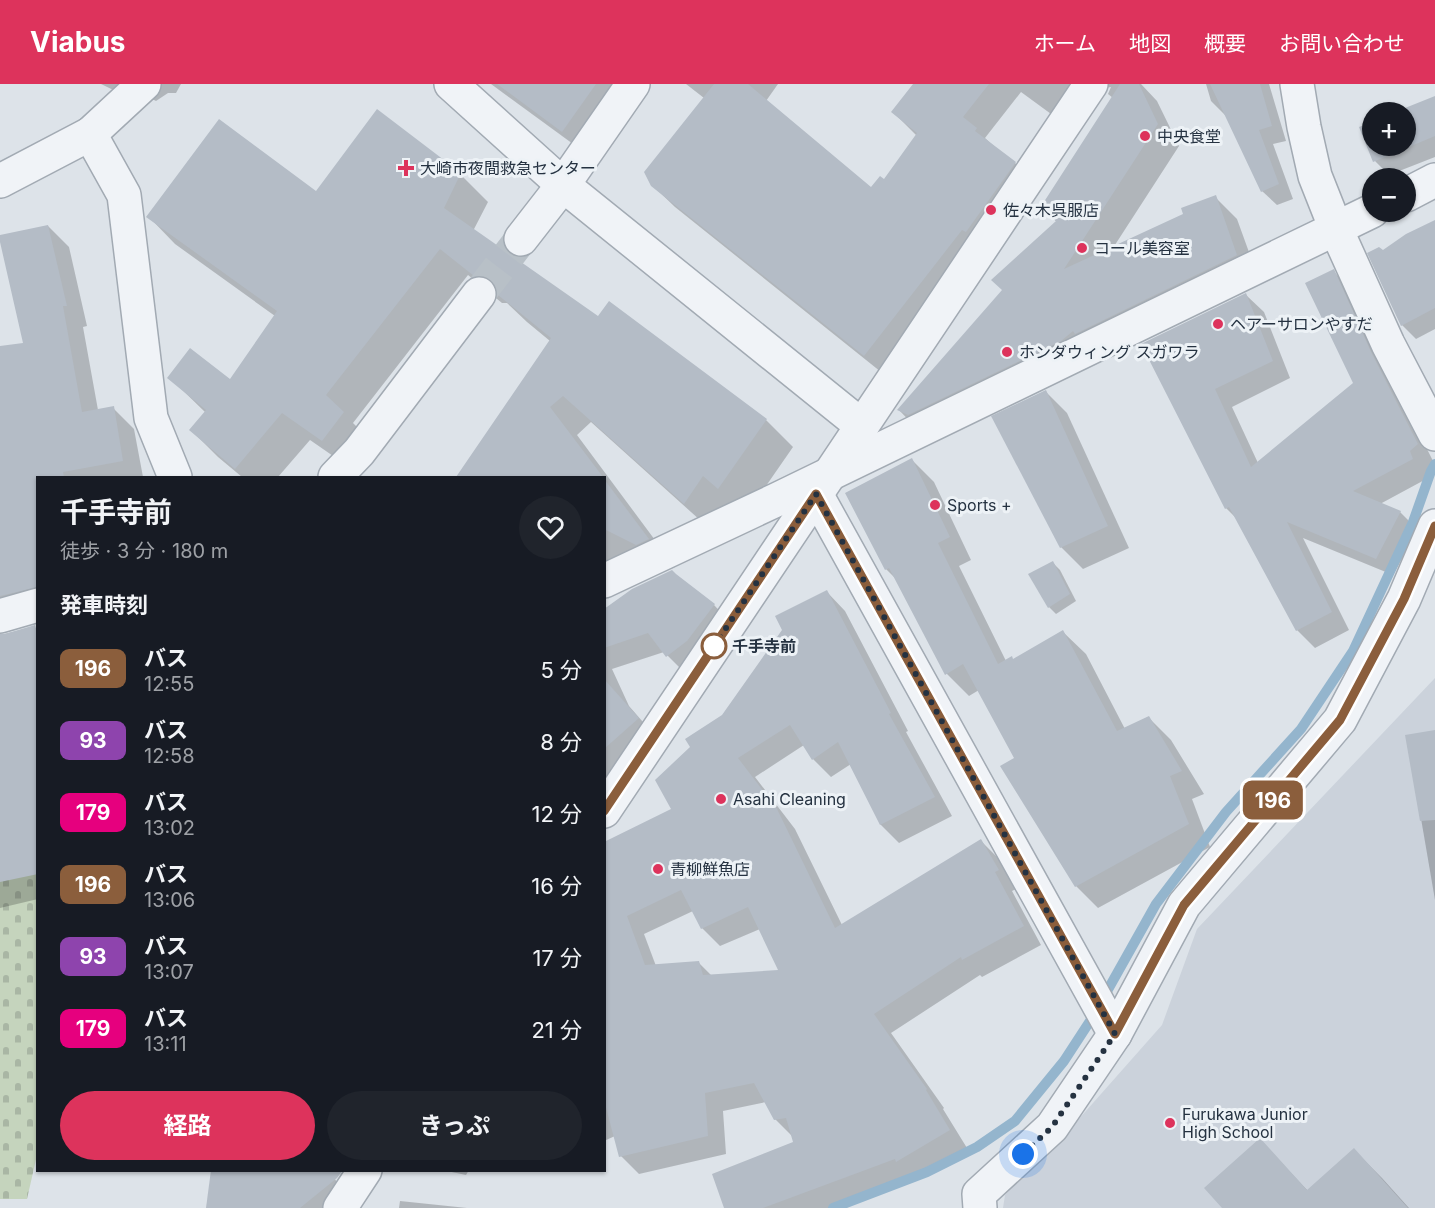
<!DOCTYPE html>
<html lang="ja">
<meta charset="utf-8">
<style>
body{margin:0;font-family:Inter,"Noto Sans JP",sans-serif;background:#20242c;color:#f1f3f6;height:100vh;display:flex;flex-direction:column;font-size:22px;white-space:nowrap}
*{box-sizing:border-box;margin:0}
p{font-size:20px;color:#9ea1a6}
.icon{flex:none;width:33px;height:33px;fill:none;stroke:currentColor;stroke-width:2;stroke-linecap:round;stroke-linejoin:round}
.map{position:relative;flex:1;overflow:hidden}
.sheet{position:absolute;left:36px;top:392px;width:570px;height:696px;display:flex;flex-direction:column;background:#171b24;border-radius:0px;box-shadow:0 2px 4px #0004}
.sheet>*{flex:none}
.badge{padding:0 12px;border-radius:9px;font-size:21px;line-height:39px}
.tools{position:absolute;left:1362px;top:18px;display:grid;gap:12px}
.tools a{display:grid;place-items:center;width:54px;height:54px;border-radius:50%;background:#171b24;box-shadow:0 2px 4px #0004;font-size:30px}
.you{position:absolute;width:30px;height:30px;margin:-15px;border:4px solid #fff;border-radius:50%;background:#1a73e8;box-shadow:0 0 0 9px #1a73e833}
.map>.badge{position:absolute;translate:-50% -50%;box-shadow:0 0 0 3px #fff}
h2{padding:0 24px;font-size:22px;line-height:54px}
.round{display:grid;place-items:center;flex:none;width:63px;height:63px;border-radius:32px;background:#20242c}
.summary{display:flex;align-items:center;justify-content:space-between;height:102px;padding:0 24px}
h1{font-size:28px;font-weight:700;line-height:45px}
.primary-button{display:flex;gap:12px;margin-top:auto;padding:12px 24px}
.primary-button a{flex:1;height:69px;border-radius:36px;background:#dd335c;color:#fff;font-size:24px;font-weight:700;line-height:69px;text-align:center}
.primary-button a+a{background:#20242c;color:#f1f3f6}
ul{padding:0;list-style:none}
li{display:flex;align-items:center;gap:18px;height:72px;padding:0 24px}
li div{flex:1}
li b{display:block;font-size:22px}
li em{font-style:normal}
li .badge{min-width:66px;font-weight:700;text-align:center}
header{display:flex;align-items:center;gap:36px;box-sizing:border-box;height:84px;padding:0 30px;background:#dd335c;color:#fff}
header strong{font-size:28px}
nav{display:flex;gap:33px;margin-inline-start:auto;font-size:21px}
.map>svg:first-child{display:block}
.built{fill:#cbd2db}
.cemetery{fill:url(#cemetery-stones)}
.shadow{fill:#0003;fill-rule:evenodd}
.lines{fill:none;stroke-linecap:round;stroke-linejoin:round}
.stream{stroke:#94b5cd;stroke-width:10}
.building{fill:#b4bcc6;fill-rule:evenodd}
.tertiary-tunnel{stroke:#b8c0c7;stroke-width:33;stroke-dasharray:33 16;stroke-linecap:butt}
.minor-casing{stroke:#a2aab3;stroke-width:36}
.tertiary-casing{stroke:#a2aab3;stroke-width:36}
.minor{stroke:#f0f3f7;stroke-width:33}
.tertiary{stroke:#f0f3f7;stroke-width:33}
.line-casing{stroke:#fff;stroke-width:14}
.line{stroke:#8b5e3c;stroke-width:9}
.walk{stroke:#253241;stroke-width:6;stroke-dasharray:0 10.8}
.poi-dot{fill:#dd335c;stroke:#edf2f6;stroke-width:2}
.stop-dot{fill:#fff;stroke:#8b5e3c;stroke-width:3}
.labels{text-anchor:middle;stroke-width:6;stroke-linejoin:round;paint-order:stroke}
.poi-label{font-size:16px;fill:#253241;stroke:#edf2f6;text-anchor:start}
.stop-label{font-size:16px;font-weight:bold;fill:#253241;stroke:#edf2f6;text-anchor:start}
</style>
<header>
<strong>Viabus</strong>
<nav><a>ホーム</a><a>地図</a><a>概要</a><a>お問い合わせ</a></nav>
</header>
<div class="map">
<svg width="1435" height="1124" viewBox="0 0 1435 1124">
<defs>
<pattern id="cemetery-stones" width="16" height="16" patternUnits="userSpaceOnUse" patternTransform="scale(1.5)"><rect width="16" height="16" fill="#c5d4bd"/><path d="M2 7V4a2 2 0 0 1 4 0v3zM10 15v-3a2 2 0 0 1 4 0v3z" fill="#a9b6a4"/></pattern>
</defs>
<rect width="100%" height="100%" fill="#dde3e9"/>
<polygon class="built" points="1435,594 1435,1124 1003,1124 1005,1111 1070,1045 1162,941 1197,845"/>
<polygon class="cemetery" points="37,788 37,1071 27,1115 0,1115 0,794"/>
<g class="shadow">
<polygon points="101,0 181,0 176,9 168,9 156,17 138,8 134,16"/>
<polygon points="491,0 633,0 584,68"/>
<polygon points="686,0 778,0 766,17 871,105 884,97 917,52 893,28 915,0 1141,0 1157,17 1179,62 1113,164 1185,131 1215,113 1237,135 1258,193 920,348 899,326 1004,206 1057,138 1042,124 1113,14 1108,10 1111,3 1105,4 1062,38 1021,8 985,54 996,64 1015,79 1037,100 886,292 675,123 652,101 704,14"/>
<polygon points="1206,0 1269,0 1286,57 1273,60 1293,115 1277,121 1262,107 1226,32 1211,17"/>
<polygon points="1435,14 1435,73 1389,91 1375,77 1361,44 1372,39 1372,62 1406,62 1406,28 1399,28"/>
<polygon points="460,90 488,118 473,147 599,234 766,336 793,363 746,431 731,418 711,446 591,338 577,351 675,483 664,488 630,470 604,507 604,393 469,393 550,257 527,238 507,219 502,219 468,191 353,339 370,356 349,383 310,356 278,393 242,393 218,373 191,346 206,329 169,293 230,297 275,232 175,160 148,132"/>
<polygon points="1435,138 1435,245 1416,255 1402,241 1383,168"/>
<polygon points="48,142 69,163 87,242 83,243 98,326 113,324 134,345 143,393 38,393 38,521 0,526 0,264 25,260"/>
<polygon points="1333,187 1351,205 1388,287 1434,379 1427,385 1430,393 1380,420 1400,428 1418,446 1393,491 1303,454 1349,546 1315,564 1297,546 1238,436 1226,424 1143,261 1246,211 1264,228 1290,294 1232,323 1258,379 1355,299"/>
<polygon points="1046,308 1067,329 1129,464 1083,485 1061,463"/>
<polygon points="912,376 934,398 971,476 959,482 1006,577 1014,576 1063,548 1086,570 1125,645 1148,633 1171,656 1204,710 1192,715 1210,763 1098,824 1076,802 1016,675 979,606 969,612 947,590 896,495 886,485"/>
<polygon points="1053,479 1060,486 1076,517 1056,530 1049,523"/>
<path d="M827 508 845 527 908 647 906 648 952 732 899 759 881 741 851 680 831 693 813 675 804 661 755 693 795 745 842 841 981 757 999 775 1016 805 1012 807 1041 861 982 893 980 891 891 949 944 1024 943 1025 967 1064 916 1095 914 1093 831 1124H725L795 1059 794 1054 775 1035 766 1018 723 1027 726 1070 639 1090 621 1072 615 1052 604 1057V760L673 725 723 632ZM693 827 702 844 720 862 760 845 780 887 712 892 699 879 656 882 644 850Z"/>
<polygon points="714,521 732,540 686,590 664,568 612,585 629,622 656,653 604,739 604,527"/>
<polygon points="34,543 38,546 38,815 0,824 0,551"/>
<polygon points="1435,647 1435,816 1407,653"/>
<polygon points="1260,1056 1308,1107 1354,1066 1382,1094 1409,1124 1224,1124"/>
<polygon points="212,1086 330,1086 345,1113 331,1124 208,1124"/>
<polygon points="442,1086 469,1086 466,1091"/>
<polygon points="400,1117 467,1124 399,1124"/>
</g>
<g class="lines">
<polyline class="stream" points="833,1124 927,1088 977,1063 1015,1037 1064,977 1092,934 1156,820 1226,728 1301,645 1353,567 1413,438 1431,387 1435,380"/>
</g>
<g class="building">
<polygon points="497,0 596,0 562,48"/>
<polygon points="714,0 748,0 871,103 880,92 884,95 917,49 891,28 913,0 989,0 963,33 977,44 975,47 1016,78 966,148 962,146 864,272 651,102 644,88"/>
<polygon points="1120,0 1139,0 1158,40 1064,185 1183,130 1181,124 1216,111 1237,171 1075,250 1073,247 1061,257 908,331 897,326 1002,206 991,196 1056,137 1040,124"/>
<polygon points="1210,0 1260,0 1272,42 1259,46 1279,100 1261,108"/>
<polygon points="1435,12 1435,52 1373,78 1359,43 1372,38 1372,62 1406,62 1406,28 1395,28"/>
<polygon points="377,25 461,89 444,124 598,232 609,217 767,335 718,405 703,392 684,420 563,312 550,323 603,393 456,393 551,254 498,211 496,202 491,195 482,192 474,192 440,165 326,311 344,328 322,357 282,329 235,385 189,346 206,326 167,294 190,264 230,295 277,227 146,133 219,35 316,107"/>
<polygon points="1435,136 1435,224 1401,242 1367,169 1379,163 1383,166 1406,150"/>
<polygon points="48,141 67,222 63,222 82,328 114,322 123,377 63,388 64,393 38,393 38,503 0,512 0,262 23,259 0,158 0,151"/>
<polygon points="1334,185 1371,268 1418,360 1410,367 1413,375 1353,407 1401,427 1376,475 1287,438 1332,528 1296,547 1229,423 1225,425 1141,260 1246,209 1273,277 1215,305 1251,383 1353,299 1305,199"/>
<polygon points="1046,306 1108,442 1060,464 991,332"/>
<polygon points="912,374 950,453 938,459 998,580 1012,572 1013,575 1063,546 1117,647 1149,632 1182,687 1170,692 1189,740 1075,803 1000,682 1014,674 963,580 945,591 889,484 885,486 845,409"/>
<polygon points="604,395 649,455 636,461 604,445"/>
<polygon points="1053,477 1070,510 1048,524 1028,490"/>
<polygon points="672,486 676,490 715,520 687,557 666,573 648,549 604,564 604,525 632,505"/>
<path d="M827 506 891 629 889 630 935 713 880 741 838 658 812 676 790 641 738 674 777 725 835 844 981 755 999 786 995 788 1024 842 962 876 961 873 874 930 927 1005 926 1006 950 1046 896 1078 895 1075 763 1124H724L712 1090 793 1058 786 1034 774 1036 754 999 705 1009 708 1052 619 1073 604 1016V758L671 725 655 696 690 663 685 655 722 631 782 546 775 532ZM681 806 701 845 748 823 778 886 703 891 699 877 645 881 627 832Z"/>
<polygon points="35,541 38,553 38,790 0,798 0,550 5,550"/>
<polygon points="604,595 639,634 604,665"/>
<polygon points="1435,646 1435,736 1420,737 1405,651"/>
<polygon points="1260,1054 1307,1106 1354,1064 1408,1124 1222,1124 1204,1104"/>
<polygon points="211,1086 343,1086 337,1094 300,1124 206,1124"/>
</g>
<g class="lines">
<polyline class="tertiary-tunnel" points="479,210 521,155"/>
<defs>
<g id="minor">
<polyline points="144,0 90,50 124,111 151,334 175,393"/>
<polyline points="451,0 563,101 633,0"/>
<polyline points="1297,0 1304,43 1315,92 1336,145 1388,260 1435,350"/>
<polyline points="0,97 90,50"/>
<polyline points="1406,111 1435,96"/>
<polyline points="816,410 1115,950"/>
<polyline points="604,497 776,416 1372,127"/>
<polyline points="0,532 38,521"/>
<polyline points="604,727 1091,0"/>
<polyline points="340,1124 365,1086"/>
<polyline points="980,1124 979,1110 1052,1043 1115,950 1184,821 1340,636 1404,515 1435,442"/>
</g>
<g id="tertiary">
<polyline points="521,155 563,101 862,342"/>
<polyline points="335,393 359,368 479,210"/>
</g>
</defs>
<use href="#minor" class="minor-casing"/>
<use href="#tertiary" class="tertiary-casing"/>
<use href="#minor" class="minor"/>
<use href="#tertiary" class="tertiary"/>
</g>
<g class="lines">
<defs>
<polyline id="line" points="604,727 816,410 1115,950 1184,821 1340,636 1404,515 1435,442"/>
</defs>
<use href="#line" class="line-casing"/>
<use href="#line" class="line"/>
<polyline class="walk" points="714,562 816,410 1115,950 1052,1043 1023,1070"/>
</g>
<g class="poi-dot">
<circle cx="1145" cy="52" r="6"/>
<path d="M403 75h6v6h6v6h-6v6h-6v-6h-6v-6h6z"/>
<circle cx="991" cy="126" r="6"/>
<circle cx="1082" cy="164" r="6"/>
<circle cx="1218" cy="240" r="6"/>
<circle cx="1007" cy="268" r="6"/>
<circle cx="935" cy="421" r="6"/>
<circle cx="721" cy="715" r="6"/>
<circle cx="658" cy="785" r="6"/>
<circle cx="1170" cy="1039" r="6"/>
</g>
<circle class="stop-dot" cx="714" cy="562" r="12"/>
<g class="labels">
<g class="poi-label">
<text x="1157" y="58">中央食堂</text>
<text x="420" y="90">大崎市夜間救急センター</text>
<text x="1003" y="132">佐々木呉服店</text>
<text x="1094" y="170">コール美容室</text>
<text x="1230" y="246">ヘアーサロンやすだ</text>
<text x="1019" y="274">ホンダウィング スガワラ</text>
<text x="947" y="427">Sports +</text>
<text x="733" y="721">Asahi Cleaning</text>
<text x="670" y="791">青柳鮮魚店</text>
<text x="1182" y="1036">Furukawa Junior<tspan x="1182" dy="18">High School</tspan></text>
</g>
<g class="stop-label">
<text x="732" y="568">千手寺前</text>
</g>
</g>
</svg>
<div class="tools">
<a>+</a>
<a>−</a>
</div>
<div class="you" style="left:1023px;top:1070px"></div>
<b class="badge" style="left:1273px;top:716px;background:#8b5e3c;color:#fff">196</b>
<section class="sheet">
<div class="summary"><div><h1>千手寺前</h1><p>徒歩 · 3 分 · 180 m</p></div><a class="round"><svg class="icon" aria-label="heart" viewBox="0 0 24 24"><path d="M12 20l-8-8c-3-5 5-10 8-4 3-6 11-1 8 4z"/></svg></a></div>
<h2>発車時刻</h2>
<ul>
<li><span class="badge" style="background:#8b5e3c;color:#fff">196</span><div><b>バス</b><p>12:55</p></div><em>5 分</em></li>
<li><span class="badge" style="background:#8e44ad;color:#fff">93</span><div><b>バス</b><p>12:58</p></div><em>8 分</em></li>
<li><span class="badge" style="background:#e6007e;color:#fff">179</span><div><b>バス</b><p>13:02</p></div><em>12 分</em></li>
<li><span class="badge" style="background:#8b5e3c;color:#fff">196</span><div><b>バス</b><p>13:06</p></div><em>16 分</em></li>
<li><span class="badge" style="background:#8e44ad;color:#fff">93</span><div><b>バス</b><p>13:07</p></div><em>17 分</em></li>
<li><span class="badge" style="background:#e6007e;color:#fff">179</span><div><b>バス</b><p>13:11</p></div><em>21 分</em></li>
</ul>
<div class="primary-button"><a>経路</a><a>きっぷ</a></div>
</section>
</div>
